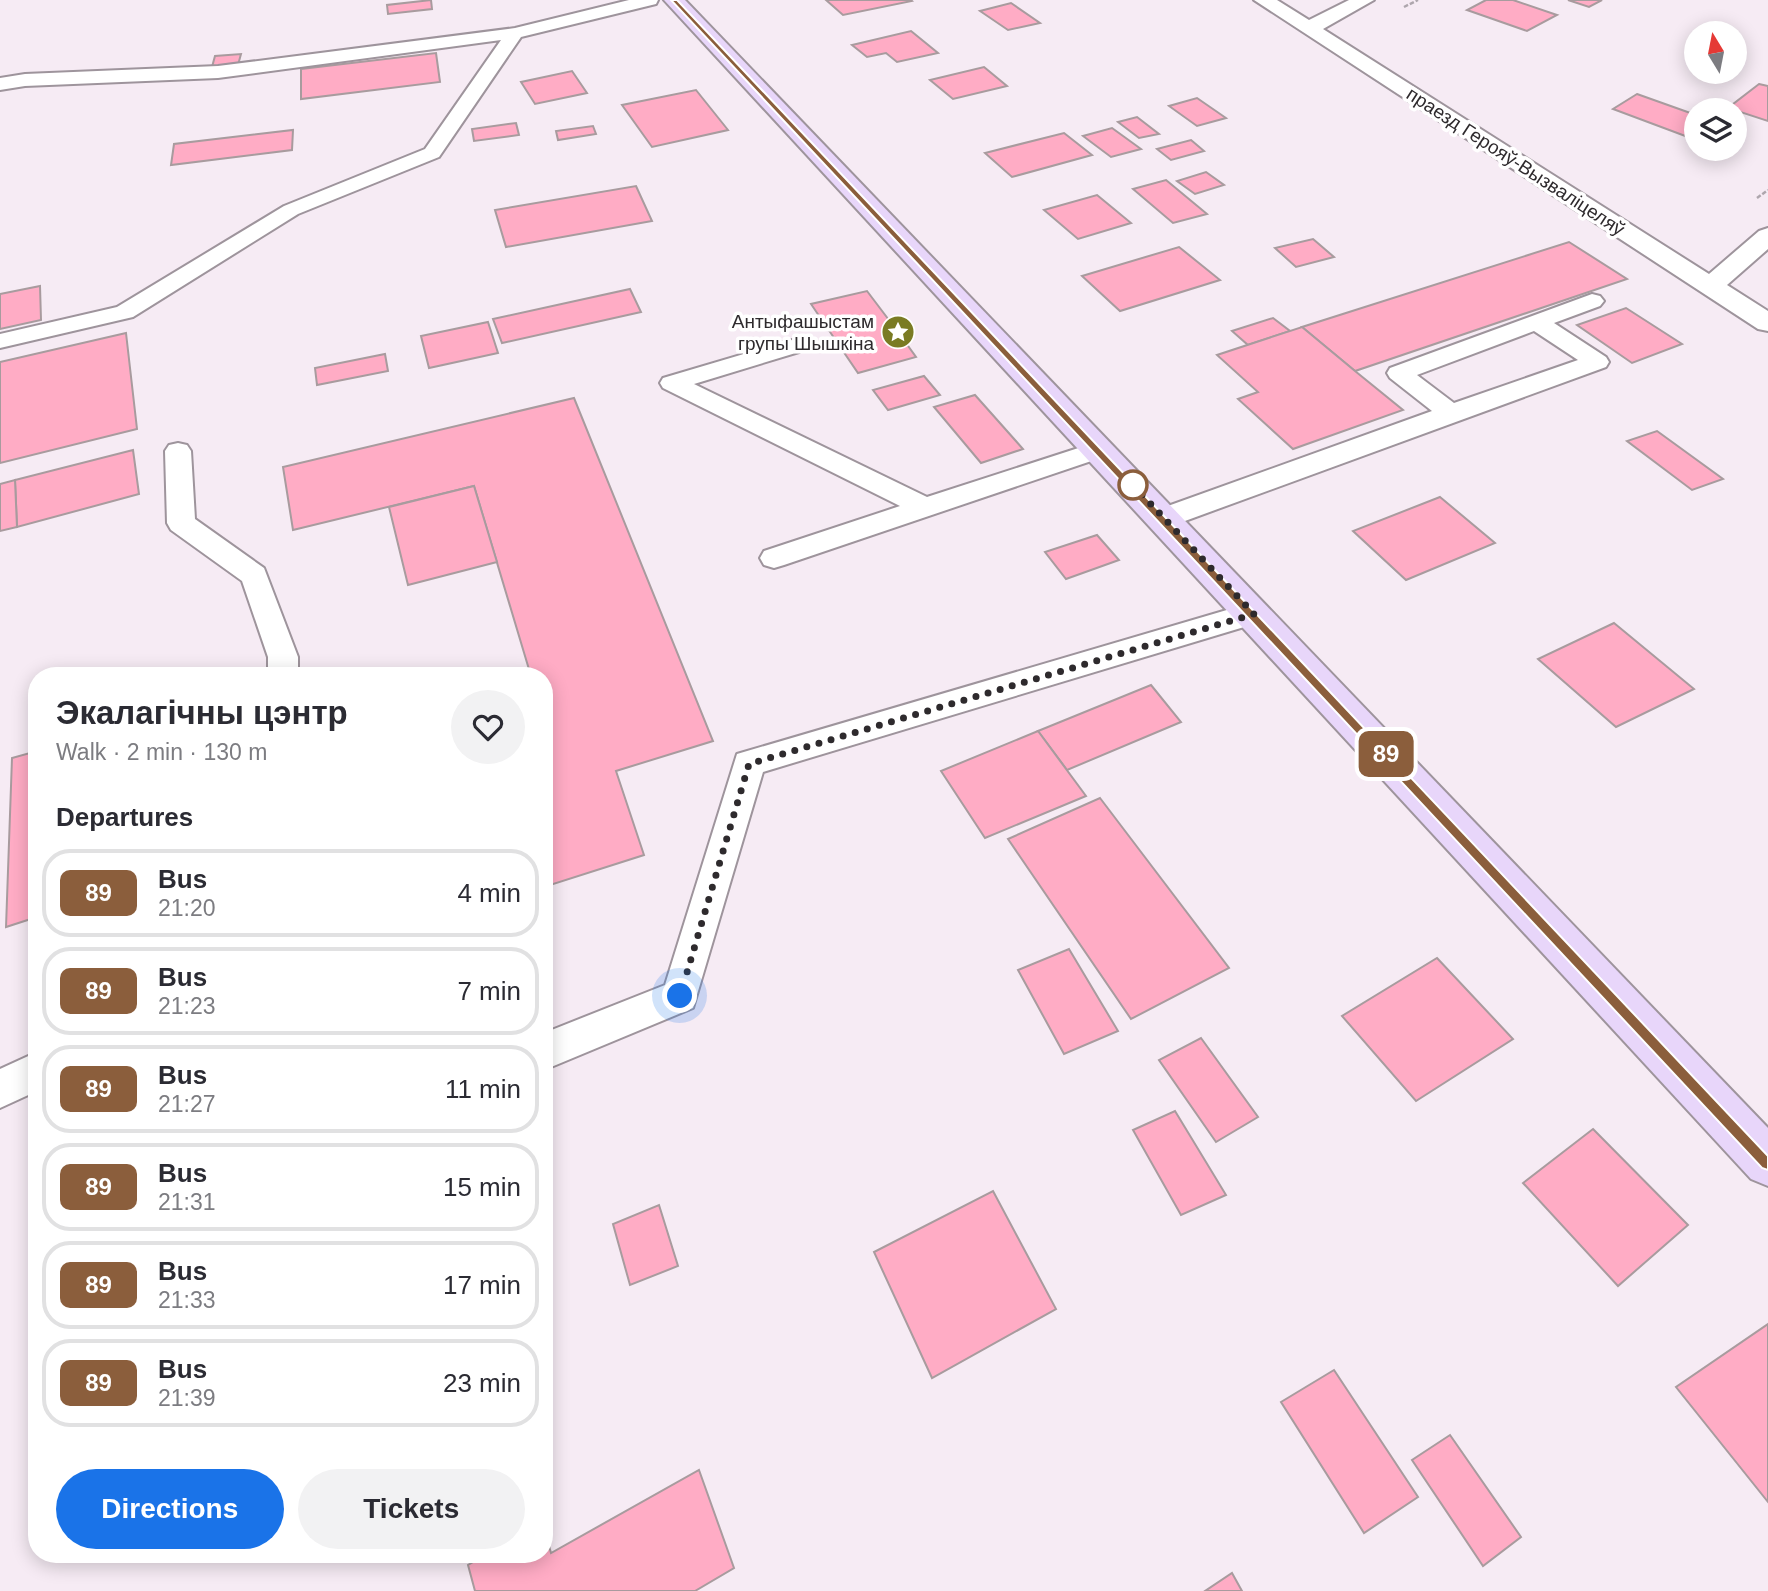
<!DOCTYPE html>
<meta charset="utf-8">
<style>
body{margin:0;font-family:Arial,sans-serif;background:#f2f2f3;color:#2b2b33;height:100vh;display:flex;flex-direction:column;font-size:26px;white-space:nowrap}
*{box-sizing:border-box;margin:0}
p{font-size:23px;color:#7c7c81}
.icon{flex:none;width:38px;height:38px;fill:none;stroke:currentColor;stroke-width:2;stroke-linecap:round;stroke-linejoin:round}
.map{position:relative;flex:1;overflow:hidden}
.side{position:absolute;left:28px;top:667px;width:525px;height:896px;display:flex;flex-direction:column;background:#fff;border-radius:28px;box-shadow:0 4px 18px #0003}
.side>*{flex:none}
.badge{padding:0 14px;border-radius:10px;font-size:24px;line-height:46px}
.needle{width:46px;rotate:350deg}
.fabs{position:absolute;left:1684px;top:21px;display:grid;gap:14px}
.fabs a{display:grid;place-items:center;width:63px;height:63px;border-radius:50%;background:#fff;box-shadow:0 4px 18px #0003;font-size:35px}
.you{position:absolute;width:35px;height:35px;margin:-18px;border:5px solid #fff;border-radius:50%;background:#1a73e8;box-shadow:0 0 0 10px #1a73e833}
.map>.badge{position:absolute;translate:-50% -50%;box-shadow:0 0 0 4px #fff}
h2{padding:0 28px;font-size:26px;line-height:63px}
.round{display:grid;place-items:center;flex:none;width:74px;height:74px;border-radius:37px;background:#f2f2f3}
.summary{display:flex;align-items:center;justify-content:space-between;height:119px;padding:0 28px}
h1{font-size:33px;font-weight:800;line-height:52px}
.primary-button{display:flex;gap:14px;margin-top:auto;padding:14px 28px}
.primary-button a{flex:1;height:80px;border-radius:42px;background:#1a73e8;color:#fff;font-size:28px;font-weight:800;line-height:80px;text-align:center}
.primary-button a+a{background:#f2f2f3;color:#2b2b33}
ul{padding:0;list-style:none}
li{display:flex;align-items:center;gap:21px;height:88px;margin:0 14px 10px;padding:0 14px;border:4px solid #e1e1e2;border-radius:28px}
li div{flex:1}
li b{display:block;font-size:26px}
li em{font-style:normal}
li .badge{min-width:77px;font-weight:700;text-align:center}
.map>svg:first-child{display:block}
.building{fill:#ffacc5;stroke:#a89b9e;stroke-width:2}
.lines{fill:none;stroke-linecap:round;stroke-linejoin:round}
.lane-casing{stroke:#9e949c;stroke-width:4}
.street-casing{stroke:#9e949c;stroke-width:4}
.secondary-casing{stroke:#9e949c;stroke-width:4}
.path{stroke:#aea6ad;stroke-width:2.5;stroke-dasharray:4.5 2;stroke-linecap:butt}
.lane{fill:#fff;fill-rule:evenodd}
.street{fill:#fff;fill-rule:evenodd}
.secondary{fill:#e8d6fa;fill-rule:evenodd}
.line{fill:#8b5e3c;stroke:#fff;stroke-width:2}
.walk{stroke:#2e2a2d;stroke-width:7;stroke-dasharray:0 12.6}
.stop-dot{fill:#fff;stroke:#8b5e3c;stroke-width:3.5}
.labels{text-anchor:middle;stroke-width:7;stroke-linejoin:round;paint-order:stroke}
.far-street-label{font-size:19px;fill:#2e2a2d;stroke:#fff}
.far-poi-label{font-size:19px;fill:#2e2a2d;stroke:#fff;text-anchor:end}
</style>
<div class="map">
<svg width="1768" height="1591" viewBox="0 0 1768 1591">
<rect width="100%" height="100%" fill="#f6ebf4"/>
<g class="building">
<polygon points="431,0 432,9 388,14 387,5"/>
<polygon points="826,0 911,0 912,1 843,15"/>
<polygon points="1486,0 1513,0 1557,15 1527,31 1467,10"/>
<polygon points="1568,0 1602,0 1589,7"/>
<polygon points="1011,3 1040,23 1008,30 980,11"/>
<polygon points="911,31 938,53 897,62 886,53 867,57 852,45"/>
<polygon points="436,53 440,82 301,99 301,69"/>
<polygon points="241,54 238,65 212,67 215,56"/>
<polygon points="984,67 1007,86 953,99 930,80"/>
<polygon points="572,71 587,93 535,104 521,82"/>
<polygon points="1759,84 1768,86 1768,121 1728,108"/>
<polygon points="696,90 728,130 652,147 622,105"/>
<polygon points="1637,94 1696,115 1696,140 1613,109"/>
<polygon points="1197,98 1226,118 1197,126 1169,106"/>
<polygon points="1137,117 1159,134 1139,138 1118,122"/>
<polygon points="516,123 519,135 474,141 472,129"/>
<polygon points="593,126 596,134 558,140 556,131"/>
<polygon points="1112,128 1141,149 1111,157 1083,136"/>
<polygon points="293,130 292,150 171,165 174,144"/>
<polygon points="1064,133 1092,155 1012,177 985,153"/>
<polygon points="1191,140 1204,151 1171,160 1157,149"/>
<polygon points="1206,172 1224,185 1195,194 1177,181"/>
<polygon points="1166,180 1207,214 1173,223 1133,189"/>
<polygon points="636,186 652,221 506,247 495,210"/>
<polygon points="1097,195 1131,223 1078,239 1044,210"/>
<polygon points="1313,239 1334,257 1296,267 1275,248"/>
<polygon points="1569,242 1627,279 1355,371 1302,327"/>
<polygon points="1179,247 1220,280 1120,311 1082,276"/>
<polygon points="40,286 41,320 0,329 0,294"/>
<polygon points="630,289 641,312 502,343 493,319"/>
<polygon points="867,291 898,332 916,357 858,373 811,304"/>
<polygon points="1626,308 1682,344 1632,363 1577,325"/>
<polygon points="1273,318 1290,331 1248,345 1232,331"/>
<polygon points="488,322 498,353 429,368 421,336"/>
<polygon points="1302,327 1355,371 1403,410 1293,449 1238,399 1258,392 1217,355"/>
<polygon points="126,333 137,429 0,463 0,362"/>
<polygon points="385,354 388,371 317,385 315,368"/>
<polygon points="924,376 940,395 888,410 873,390"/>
<polygon points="975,395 1023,449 981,463 934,407"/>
<polygon points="574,398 713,741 616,771 644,855 544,887 544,728 547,727 544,676 531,676 474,486 293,530 283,467"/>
<polygon points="1657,431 1723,479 1692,490 1627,441"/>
<polygon points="133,450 139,494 17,527 15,480"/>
<polygon points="15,480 17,527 0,531 0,484"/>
<polygon points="474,486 497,562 408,585 389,507"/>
<polygon points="1440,497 1495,543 1406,580 1353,531"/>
<polygon points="1097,535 1119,560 1066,579 1045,552"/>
<polygon points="1614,623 1694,689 1616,727 1538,659"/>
<polygon points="1151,685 1181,722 1067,770 1038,731"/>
<polygon points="1038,731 1086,796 985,838 941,771"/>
<polygon points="37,751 37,917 6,927 12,758"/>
<polygon points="1100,798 1229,968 1131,1019 1008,839"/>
<polygon points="1069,949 1118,1031 1064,1054 1018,970"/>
<polygon points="1437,958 1513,1039 1416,1101 1342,1016"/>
<polygon points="1201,1038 1258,1117 1216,1142 1159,1060"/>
<polygon points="1175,1111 1226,1195 1181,1215 1133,1130"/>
<polygon points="1593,1129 1688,1225 1618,1286 1523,1183"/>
<polygon points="993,1191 1056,1309 932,1378 874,1252"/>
<polygon points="659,1205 678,1266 630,1285 613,1224"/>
<polygon points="1768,1324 1768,1502 1676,1387"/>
<polygon points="1334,1370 1418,1497 1364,1533 1281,1402"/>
<polygon points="1450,1435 1521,1537 1483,1566 1412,1460"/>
<polygon points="699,1470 734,1568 695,1591 475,1591 468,1565 487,1554 544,1554 544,1528 551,1553"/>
<polygon points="1232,1573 1242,1591 1205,1591"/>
</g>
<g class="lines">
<defs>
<g id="lane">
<polygon points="629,0 658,0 656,4 521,37 439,157 298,214 133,317 0,348 0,334 117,307 284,206 425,149 501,40 218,78 25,86 0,90 0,78 25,74 218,66 515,28"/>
<path d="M1592 294 1600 296 1604 301 1600 306 1554 323 1606 357 1609 362 1606 367 1174 525 1164 527 1154 525 1150 518 1154 511 1432 411 1390 378 1387 373 1390 368ZM1534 331 1578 360 1454 403 1417 375Z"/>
<polygon points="791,340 799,342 803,347 799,352 694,384 927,497 1100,441 1109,443 1113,449 1109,455 784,565 774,568 764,565 760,558 764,551 900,506 663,388 660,383 663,378"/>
<polygon points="178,443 187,445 191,451 195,519 264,568 298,657 298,676 268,676 268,657 242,581 171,530 167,523 165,451 169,445"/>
<polygon points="1254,602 1264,605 1269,613 1264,621 763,772 693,1008 544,1070 544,1033 665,985 737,754"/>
<polygon points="37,1052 37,1091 0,1108 0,1069"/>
</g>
<polygon id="street" points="1254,0 1277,0 1309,20 1349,0 1374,0 1323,29 1709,274 1759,231 1768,228 1768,249 1727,285 1768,311 1768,331 1758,329"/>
<polygon id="secondary" points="664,0 685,0 1768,1128 1768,1186 1751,1179"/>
</defs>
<use href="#lane" class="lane-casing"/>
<use href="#street" class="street-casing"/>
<use href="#secondary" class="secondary-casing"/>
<g class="path">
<polyline points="1404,7 1418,0"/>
<polyline points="1757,198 1768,190"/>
</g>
<use href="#lane" class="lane"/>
<use href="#street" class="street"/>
<use href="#secondary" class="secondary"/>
</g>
<polygon class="line" points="671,0 677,0 1768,1156 1768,1170 1762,1168"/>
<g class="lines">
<polyline class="walk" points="680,996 749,764 1254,614 1133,485"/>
</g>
<defs>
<symbol id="sight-disc" viewBox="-11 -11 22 22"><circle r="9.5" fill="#7a7b23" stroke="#fff"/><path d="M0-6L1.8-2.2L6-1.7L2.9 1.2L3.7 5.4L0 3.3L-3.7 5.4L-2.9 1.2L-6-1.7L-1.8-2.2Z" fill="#fff"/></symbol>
</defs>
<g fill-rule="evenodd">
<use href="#sight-disc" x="879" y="313" width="38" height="38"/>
</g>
<circle class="stop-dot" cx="1133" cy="485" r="14"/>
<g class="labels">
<g class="far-street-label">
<text transform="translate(1516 161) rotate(33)" y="7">праезд Герояў-Вызваліцеляў</text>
</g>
<g class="far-poi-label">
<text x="874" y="328">Антыфашыстам<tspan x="874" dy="22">групы Шышкіна</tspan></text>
</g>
</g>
</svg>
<div class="fabs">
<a><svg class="needle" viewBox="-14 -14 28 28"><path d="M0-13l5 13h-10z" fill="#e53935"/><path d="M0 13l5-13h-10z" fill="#7c7c81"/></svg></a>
<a><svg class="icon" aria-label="layers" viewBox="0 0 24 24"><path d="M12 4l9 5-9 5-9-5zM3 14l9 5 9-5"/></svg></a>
</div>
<div class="you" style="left:680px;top:996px"></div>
<b class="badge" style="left:1386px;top:754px;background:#8b5e3c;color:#fff">89</b>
<section class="side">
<div class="summary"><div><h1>Экалагічны цэнтр</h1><p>Walk · 2 min · 130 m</p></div><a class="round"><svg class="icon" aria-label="heart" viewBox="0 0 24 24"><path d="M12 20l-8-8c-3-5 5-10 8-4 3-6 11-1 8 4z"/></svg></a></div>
<h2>Departures</h2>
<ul>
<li><span class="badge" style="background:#8b5e3c;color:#fff">89</span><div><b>Bus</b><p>21:20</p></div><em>4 min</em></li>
<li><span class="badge" style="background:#8b5e3c;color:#fff">89</span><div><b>Bus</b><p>21:23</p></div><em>7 min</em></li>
<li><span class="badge" style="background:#8b5e3c;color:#fff">89</span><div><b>Bus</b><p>21:27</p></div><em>11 min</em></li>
<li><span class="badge" style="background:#8b5e3c;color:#fff">89</span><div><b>Bus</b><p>21:31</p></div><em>15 min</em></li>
<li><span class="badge" style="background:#8b5e3c;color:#fff">89</span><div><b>Bus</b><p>21:33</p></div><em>17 min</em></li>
<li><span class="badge" style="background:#8b5e3c;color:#fff">89</span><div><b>Bus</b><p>21:39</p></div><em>23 min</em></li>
</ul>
<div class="primary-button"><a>Directions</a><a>Tickets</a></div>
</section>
</div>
